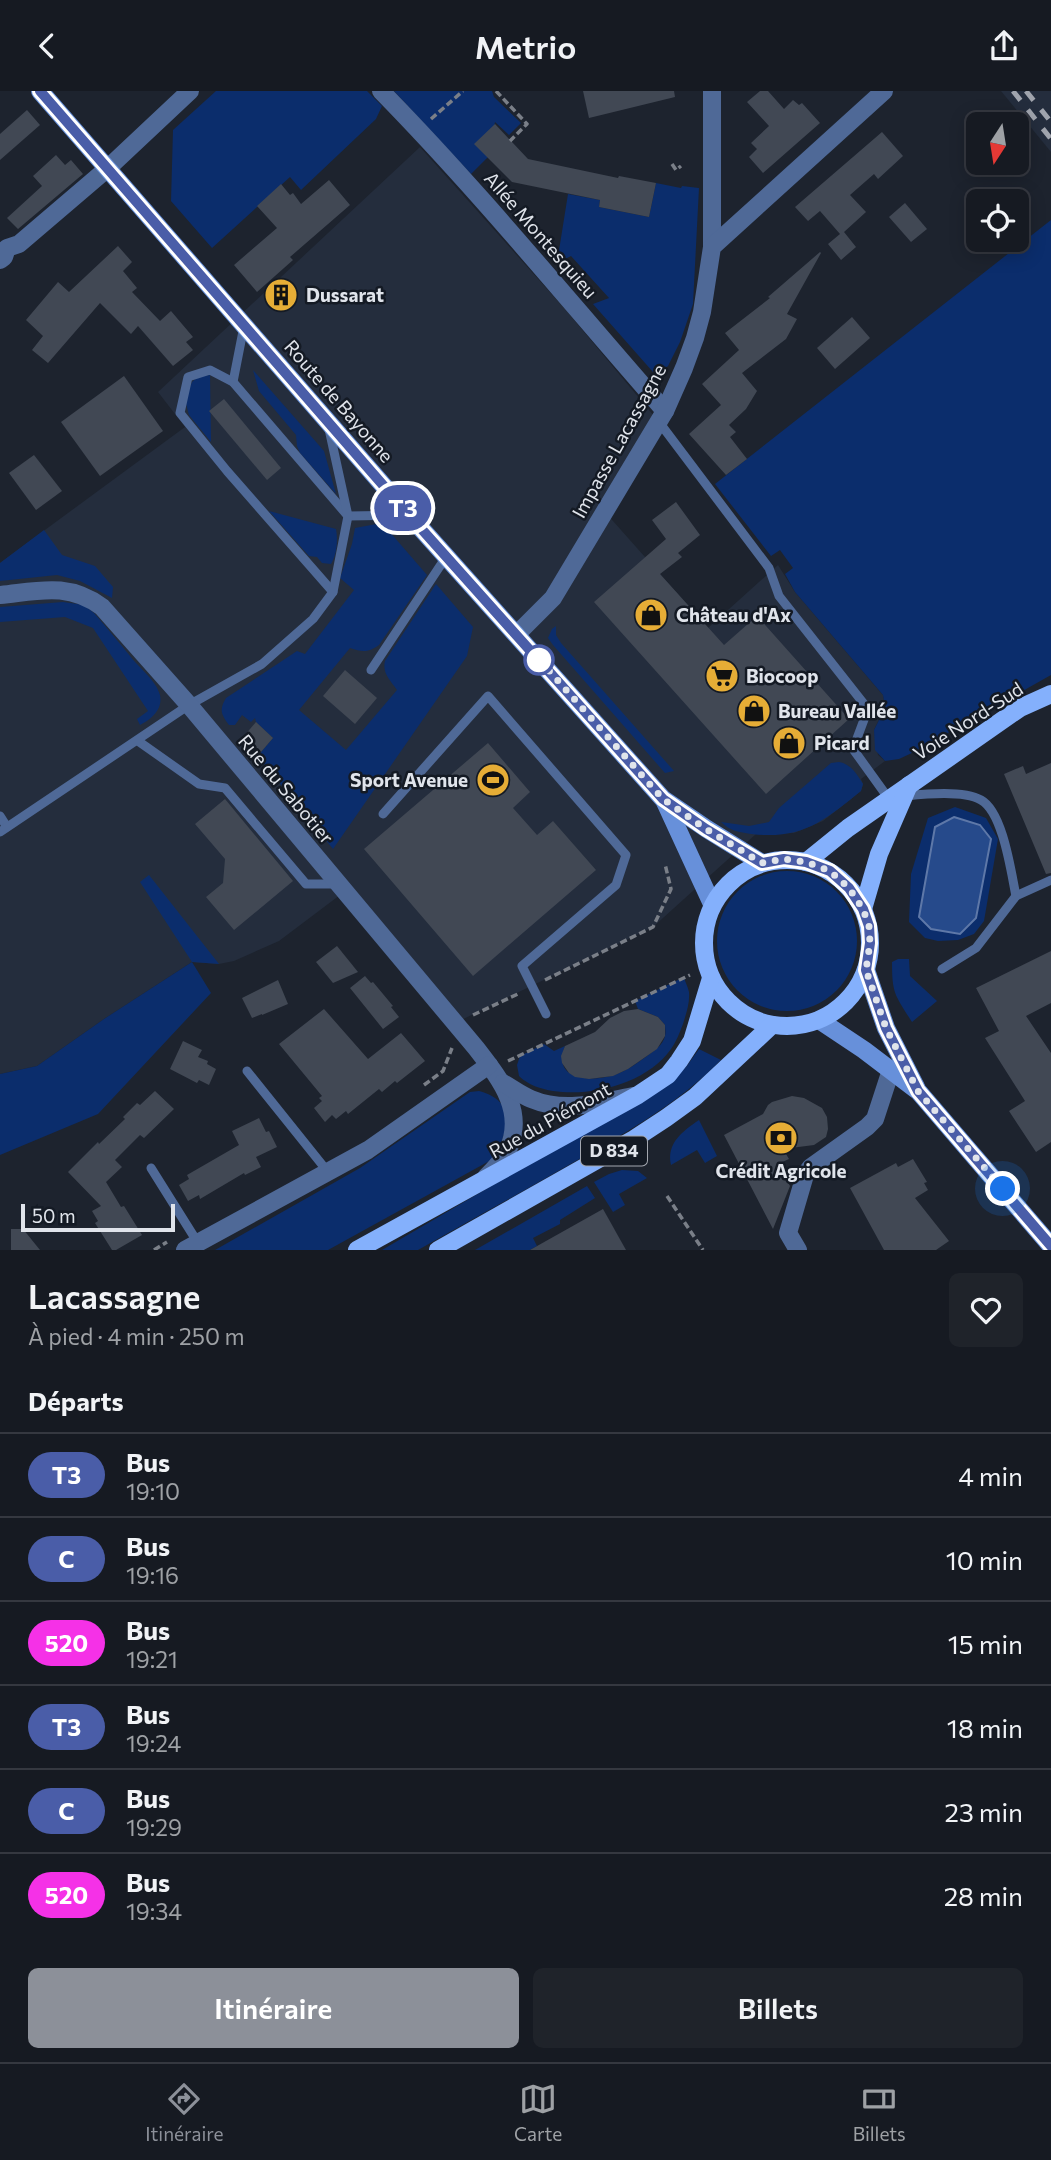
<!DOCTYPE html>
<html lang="fr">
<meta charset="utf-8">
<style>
body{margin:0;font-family:Commissioner,sans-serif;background:#1f232a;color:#f1f3f6;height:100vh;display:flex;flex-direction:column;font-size:26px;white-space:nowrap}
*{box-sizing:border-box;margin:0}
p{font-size:23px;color:#9ea1a5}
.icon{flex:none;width:38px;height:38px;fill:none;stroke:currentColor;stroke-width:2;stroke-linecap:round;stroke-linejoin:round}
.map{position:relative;height:1159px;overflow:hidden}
.details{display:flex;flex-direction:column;background:#161a22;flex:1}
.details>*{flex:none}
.badge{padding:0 14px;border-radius:23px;font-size:24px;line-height:46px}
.needle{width:46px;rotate:192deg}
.tools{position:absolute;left:966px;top:21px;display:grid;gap:14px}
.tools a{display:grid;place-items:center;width:63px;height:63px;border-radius:10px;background:#161a22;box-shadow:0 4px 18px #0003,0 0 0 2px #353840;font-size:35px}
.scale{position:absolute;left:21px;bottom:18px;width:154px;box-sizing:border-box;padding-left:7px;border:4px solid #e0e4eb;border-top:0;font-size:19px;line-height:24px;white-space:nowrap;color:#e0e4eb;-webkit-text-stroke:5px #141a24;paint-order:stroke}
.you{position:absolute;width:35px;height:35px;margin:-18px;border:5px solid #fff;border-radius:50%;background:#1a73e8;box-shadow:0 0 0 10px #1a73e833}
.map>.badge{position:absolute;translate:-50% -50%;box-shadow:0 0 0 4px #fff}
h2{padding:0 28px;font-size:26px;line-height:63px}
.round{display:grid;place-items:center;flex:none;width:74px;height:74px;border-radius:10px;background:#1f232a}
.head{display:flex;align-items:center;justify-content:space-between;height:119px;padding:0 28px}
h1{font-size:33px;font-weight:600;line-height:52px}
.primary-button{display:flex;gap:14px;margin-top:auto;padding:14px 28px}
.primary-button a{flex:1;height:80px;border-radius:10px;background:#8c9099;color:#fff;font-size:28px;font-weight:600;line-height:80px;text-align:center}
.primary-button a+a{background:#1f232a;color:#f1f3f6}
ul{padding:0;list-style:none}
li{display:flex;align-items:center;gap:21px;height:84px;padding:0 28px;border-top:2px solid #353840}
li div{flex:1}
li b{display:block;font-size:26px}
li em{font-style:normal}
li .badge{min-width:77px;font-weight:700;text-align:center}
header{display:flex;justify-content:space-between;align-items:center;height:91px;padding:0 28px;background:#161a22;font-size:32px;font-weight:600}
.tabs{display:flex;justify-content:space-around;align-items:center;height:98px;border-top:2px solid #353840;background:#161a22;font-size:19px;color:#9ea1a5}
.tabs a{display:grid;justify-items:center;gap:4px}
.tabs .active{color:#8c9099}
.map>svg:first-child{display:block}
.built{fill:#242d3d}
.green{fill:#0b2d6c}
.water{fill:#264a8b;stroke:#5e78a8;stroke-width:2}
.building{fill:#414854}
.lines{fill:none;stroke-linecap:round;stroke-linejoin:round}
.path{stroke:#7a7f88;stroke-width:3.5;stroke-dasharray:7 3.5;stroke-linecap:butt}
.lane{stroke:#4f6997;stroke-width:9}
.street{stroke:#4f6997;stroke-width:18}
.secondary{stroke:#6790da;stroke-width:18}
.primary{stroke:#84b0fc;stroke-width:18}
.rail{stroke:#a0a4ad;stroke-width:5;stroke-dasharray:12 12;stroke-linecap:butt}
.line-casing{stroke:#fff;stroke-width:16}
.line{stroke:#4a5da8;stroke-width:10}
.walk{stroke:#e0e4eb;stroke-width:7;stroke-dasharray:0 12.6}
.stop-dot{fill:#fff;stroke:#4a5da8;stroke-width:3.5}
.labels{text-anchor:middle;stroke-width:5;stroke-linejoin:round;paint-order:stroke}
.shield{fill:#141a24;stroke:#a3a7af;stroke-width:2}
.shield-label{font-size:18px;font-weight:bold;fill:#e0e4eb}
.street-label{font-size:19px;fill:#e0e4eb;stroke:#141a24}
.poi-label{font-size:19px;font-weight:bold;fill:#e0e4eb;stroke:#141a24;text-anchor:start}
</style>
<header><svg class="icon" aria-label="back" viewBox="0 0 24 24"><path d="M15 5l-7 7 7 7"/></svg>Metrio<svg class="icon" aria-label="share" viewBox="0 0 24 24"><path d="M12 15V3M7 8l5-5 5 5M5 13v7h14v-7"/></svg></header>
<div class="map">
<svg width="1051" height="1159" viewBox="0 0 1051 1159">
<rect width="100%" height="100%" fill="#1d232e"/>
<g class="built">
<polygon points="1001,0 1051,0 1051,61"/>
<polygon points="420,56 565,218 659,331 605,421 708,537 778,474 795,501 883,604 885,616 874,639 878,664 885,670 861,688 863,693 861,700 823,730 794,742 756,743 653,836 455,932 344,801 279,850 234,870 219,873 192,871 104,928 37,975 0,983 0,472 185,336 158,301"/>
</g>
<g class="green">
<polygon points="216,0 367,0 382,15 376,28 301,99 290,86 212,157 171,110 173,39"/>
<polygon points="394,0 492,0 494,6 521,32 509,44 495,31 488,66 471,83"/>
<polygon points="656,92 681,97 682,95 699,97 693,213 680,251 668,275 661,280 653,281 593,213 609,207 571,165 557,172 568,103 600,109 599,116 649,126"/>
<polygon points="1051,129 1051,584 914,661 899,668 885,670 875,659 874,639 885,617 883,604 795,501 785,483 793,477 780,459 771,465 715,393"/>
<polygon points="253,279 324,360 336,403 300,362 297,355 296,344 259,300"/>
<polygon points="210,284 211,351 189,324 185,309 192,291 199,285"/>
<path d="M269 420 336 438C338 449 337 464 331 473L322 472 317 466 309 465Z"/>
<path d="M382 432 427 484 379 554C368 562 362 561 350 557L299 619 346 659 397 599C390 589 382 582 385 570L436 493 473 536 467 565 333 758 260 668 261 661 273 647 256 631 255 627 251 631 242 624 235 634H229C221 623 219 619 226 607L297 560 305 563 354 499 340 487 352 453 355 437Z"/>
<polygon points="44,439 62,464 95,475 113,496 112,507 80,490 57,484 0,490 0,472"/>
<path d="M63 511 84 514 94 522C106 536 118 550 130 565 139 577 156 589 160 604 163 618 152 628 140 634L137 628 148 620 93 537 65 526 0 531V516Z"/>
<polygon points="556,535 556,544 561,552 674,680 665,682 553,554 548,547 552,538"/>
<path d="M839 671C851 673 857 683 863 693L861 700C824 730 802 749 751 743 739 741 730 740 721 731L749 735 769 731 779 717 831 672Z"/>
<polygon points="955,716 986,727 998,748 984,830 974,843 958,849 938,850 925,847 909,831 911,783 928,727"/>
<circle cx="787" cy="850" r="70"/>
<polygon points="149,784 219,873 192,871 211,902 98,1023 0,1064 0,983 37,975 104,928 192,871 140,791"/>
<path d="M898 868H909L910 885 937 910 912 931C895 904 892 903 892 871Z"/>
<path d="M684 886C685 891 688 896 689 901 690 912 686 923 683 933 680 941 676 951 671 958 647 992 593 1006 553 1000 541 998 528 994 519 985L517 974 520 965 544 953 554 960 565 955C551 990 592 991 614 984 627 980 637 972 647 965 654 960 663 954 665 945 666 941 665 937 665 934L658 926 638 918 635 910Z"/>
<path d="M699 958 721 969C677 1014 622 1044 567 1075 518 1103 468 1131 418 1159H382L665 993 686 976Z"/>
<path d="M479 1000C518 1010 508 1041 493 1068L328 1159H215L360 1077 470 1001Z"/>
<path d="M699 1029 717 1065 705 1072 697 1059 671 1074C666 1052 683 1040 699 1029Z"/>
<polygon points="622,1079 638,1080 647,1087 619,1103 625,1114 613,1121 594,1091 609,1083"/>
<polygon points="587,1095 595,1107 560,1129 560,1133 533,1147 537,1155 530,1159 475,1159"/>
</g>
<polygon class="water" points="954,726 980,734 991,748 976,827 960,843 931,838 919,826 935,736"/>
<g class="building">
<polygon points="583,0 674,0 675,6 589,27"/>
<polygon points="760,0 768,0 784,18 793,9 799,14 802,12 820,32 763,82 749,66 757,58 751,52 769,35 747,11"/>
<polygon points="27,19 40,34 0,69 0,43"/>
<polygon points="495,33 528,68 618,87 619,85 656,92 649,126 599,116 600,109 512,91 474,53"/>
<polygon points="882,41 903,65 878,88 874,83 850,104 866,121 844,141 856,156 841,169 828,153 840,143 820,120 808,130 795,116"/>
<polygon points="56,64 65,74 71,69 83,83 18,138 7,127 42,95 33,85"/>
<polygon points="329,89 350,114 290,166 293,169 257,201 234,174 277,137 257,115 281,93 290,104 293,102 301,113"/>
<polygon points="905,112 927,138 911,151 889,126"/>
<polygon points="118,155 132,171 123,180 137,197 132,201 160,230 171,220 193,246 186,251 193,259 173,275 138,235 131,243 100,212 48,272 32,259 43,245 26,229 58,191 69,201"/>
<polygon points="820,161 821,162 787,223 797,228 786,248 742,282 757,300 746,318 729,334 736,341 730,346 747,368 726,384 689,343 721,314 702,293 739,259 725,242 770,207 768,206"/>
<polygon points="852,226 870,247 835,278 817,257"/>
<polygon points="124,285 163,340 100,385 61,331"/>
<polygon points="224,308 281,377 267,389 209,320"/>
<polygon points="34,364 62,400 36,419 9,382"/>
<polygon points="676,411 700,444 678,462 682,466 660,483 724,554 757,525 849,628 766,703 594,511 666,448 652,429"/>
<polygon points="345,579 377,607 355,633 323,605"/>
<polygon points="256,631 273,647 261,661 244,645"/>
<polygon points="488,652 530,701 513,717 537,744 553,730 596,779 473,885 364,758"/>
<polygon points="1051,672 1051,782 1046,783 1004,683 1023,675 1026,683"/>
<polygon points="225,708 293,790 234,839 206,806 223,792 225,768 195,733"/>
<polygon points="337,855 358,881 333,892 316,871"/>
<polygon points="1051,860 1051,912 1026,925 1051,962 1051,1051 1036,1061 1009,1020 1025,1010 985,947 999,940 976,897"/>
<polygon points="365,885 371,892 373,891 393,915 391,916 399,926 383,938 350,897"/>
<polygon points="278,889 288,913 262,924 262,923 252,927 242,907"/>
<polygon points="324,918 368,968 401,942 425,970 397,992 395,990 382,1001 379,998 348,1023 346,1020 336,1028 332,1024 325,1031 314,1017 322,1010 319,1007 322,1005 279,953"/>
<polygon points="638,918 658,926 665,934 665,945 657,958 628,978 613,985 589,988 575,986 569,982 562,972 561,965 565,955 595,941 610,927 624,920"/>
<polygon points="183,950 202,959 198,966 208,970 207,973 216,978 209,994 199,989 197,992 170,978"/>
<polygon points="155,1000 174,1018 144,1047 140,1044 115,1069 122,1076 106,1091 121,1116 124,1115 142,1144 116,1159 112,1159 95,1132 98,1130 92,1120 101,1115 68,1081 98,1051 99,1053 125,1028 123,1026 137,1012 140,1014"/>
<polygon points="792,1005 804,1007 822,1017 827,1026 828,1038 826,1046 814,1054 783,1058 789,1068 778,1073 790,1095 773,1138 724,1044 763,1023 768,1014 772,1011"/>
<polygon points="259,1027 266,1041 269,1040 277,1056 256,1066 261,1076 245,1084 244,1082 200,1108 199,1104 188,1110 179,1094 189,1088 187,1084 239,1054 232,1040"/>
<polygon points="913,1068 927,1091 924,1092 928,1099 915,1107 949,1150 936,1159 884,1159 850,1097 896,1072 898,1076"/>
<polygon points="603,1118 626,1159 530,1159"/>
<polygon points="11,1138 23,1138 40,1159 11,1159"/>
</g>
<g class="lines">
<g class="path">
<polyline points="496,0 527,33 510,50"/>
<polyline points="431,28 463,0"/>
<polyline points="672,73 676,79 681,75"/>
<polyline points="545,889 653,836 671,798 665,773"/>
<polyline points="473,924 520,902"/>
<polyline points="508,970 690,884"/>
<polyline points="424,994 443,980 452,957"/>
<polyline points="667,1105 703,1159"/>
<polyline points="154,1159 167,1151"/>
</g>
<g class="lane">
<polyline points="233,291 244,235"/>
<polyline points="659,331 769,477 779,505 868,618 853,658 889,708"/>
<polyline points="333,501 227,380 180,322 188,286 210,279 233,291 348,425 409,424"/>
<polyline points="371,579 446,466"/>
<polyline points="138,650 199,693 225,697 306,793 339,793"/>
<path d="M905 705C925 703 963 699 981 709 1003 721 1011 781 1016 805"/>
<polyline points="383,723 488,605 626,764 616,794 522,875 546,923"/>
<polyline points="0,725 7,736"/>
<polyline points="0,741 189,614 262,573 313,528 333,501 348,425 329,338"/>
<polyline points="942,878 976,857 1016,805 1051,789"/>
<polyline points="247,980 328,1081"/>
<polyline points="151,1077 198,1152"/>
</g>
<g class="street">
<path d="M381 0C481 102 571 213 665 320"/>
<polyline points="712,0 712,156"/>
<polyline points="0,169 4,166 7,157 19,153 108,77 190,0"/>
<path d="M0 504C39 500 68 491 102 516L189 614 476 957C499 987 527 1020 507 1061 502 1070 494 1078 486 1086"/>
<polyline points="517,543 553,507 665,320 684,277 695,247 702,221 712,156 884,0"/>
<path d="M503 992C512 997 521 1004 531 1008 564 1022 599 1012 633 1005"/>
<polyline points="185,1159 368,1059 489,974"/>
<polyline points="798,1159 788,1142 805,1084 811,1076 867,1036 875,1028 891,979"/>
</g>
<g class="secondary">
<polyline points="40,0 409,424 663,708 707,738 762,772"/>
<polyline points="665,711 712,813"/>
<polyline points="866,879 886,937 916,996"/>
<polyline points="819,929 864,959 918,1000 1051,1155"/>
</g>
<g class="primary">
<circle cx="787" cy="852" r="83"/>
<polyline points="806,771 848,737 1020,617 1051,603"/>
<polyline points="863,818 879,763 909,694"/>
<polyline points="357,1159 638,1004 668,984 679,970 692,950 711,887"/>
<polyline points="438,1159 634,1048 666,1027 695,1006 772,934"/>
</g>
<g class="rail">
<polyline points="1013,0 1051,48"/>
<polyline points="1026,0 1051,31"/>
</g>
</g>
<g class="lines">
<defs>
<polyline id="line" points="40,0 409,424 663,708 706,738 762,772 784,768 806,771 830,780 849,797 863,818 869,835 870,852 866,879 886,937 918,1000 1051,1155"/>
</defs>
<use href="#line" class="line-casing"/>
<use href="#line" class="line"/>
<polyline class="walk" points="539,569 536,565 663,708 706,738 762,772 784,768 806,771 830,780 849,797 863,818 869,835 870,852 866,879 886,937 918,1000 1003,1098"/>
</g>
<defs>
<symbol id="building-disc" viewBox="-11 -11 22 22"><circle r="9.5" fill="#e6ad36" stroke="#141a24"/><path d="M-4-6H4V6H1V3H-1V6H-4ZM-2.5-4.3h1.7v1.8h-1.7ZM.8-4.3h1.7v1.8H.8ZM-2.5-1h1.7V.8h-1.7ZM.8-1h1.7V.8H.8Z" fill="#111"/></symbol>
<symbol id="shop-disc" viewBox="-11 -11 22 22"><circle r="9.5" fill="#e6ad36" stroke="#141a24"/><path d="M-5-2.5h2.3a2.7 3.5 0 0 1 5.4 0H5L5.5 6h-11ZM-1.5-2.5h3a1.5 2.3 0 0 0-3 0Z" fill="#111"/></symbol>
<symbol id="supermarket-disc" viewBox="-11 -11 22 22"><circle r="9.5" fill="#e6ad36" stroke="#141a24"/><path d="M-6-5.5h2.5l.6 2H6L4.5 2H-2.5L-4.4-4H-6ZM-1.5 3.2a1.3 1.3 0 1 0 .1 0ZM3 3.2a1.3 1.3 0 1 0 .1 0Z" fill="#111"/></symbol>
<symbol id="stadium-disc" viewBox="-11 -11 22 22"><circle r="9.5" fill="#e6ad36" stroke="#141a24"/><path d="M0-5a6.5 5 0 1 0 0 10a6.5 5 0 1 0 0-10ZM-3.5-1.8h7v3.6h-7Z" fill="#111"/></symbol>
<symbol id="bank-disc" viewBox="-11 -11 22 22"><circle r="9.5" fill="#e6ad36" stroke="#141a24"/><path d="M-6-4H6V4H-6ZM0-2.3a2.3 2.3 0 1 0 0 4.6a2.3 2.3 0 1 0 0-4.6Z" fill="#111"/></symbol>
</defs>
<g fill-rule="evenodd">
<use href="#building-disc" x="262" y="185" width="38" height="38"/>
<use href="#shop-disc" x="632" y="505" width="38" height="38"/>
<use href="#supermarket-disc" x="703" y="566" width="38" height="38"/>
<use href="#shop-disc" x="735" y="601" width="38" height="38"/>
<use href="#shop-disc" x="770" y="633" width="38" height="38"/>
<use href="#stadium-disc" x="474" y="670" width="38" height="38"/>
<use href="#bank-disc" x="762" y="1028" width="38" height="38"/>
</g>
<circle class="stop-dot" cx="539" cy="569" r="14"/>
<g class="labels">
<rect class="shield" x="581" y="1045.5" width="66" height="29" rx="5"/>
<g class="shield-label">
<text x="614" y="1066">D 834</text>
</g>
<g class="street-label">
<text transform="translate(541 144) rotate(49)" y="7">Allée Montesquieu</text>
<text transform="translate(339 310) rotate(49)" y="7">Route de Bayonne</text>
<text transform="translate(619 350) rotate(-61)" y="7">Impasse Lacassagne</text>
<text transform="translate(968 630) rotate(-33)" y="7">Voie Nord-Sud</text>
<text transform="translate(286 698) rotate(50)" y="7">Rue du Sabotier</text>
<text transform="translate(550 1029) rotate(-29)" y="7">Rue du Piémont</text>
</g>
<g class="poi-label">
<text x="306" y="211">Dussarat</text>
<text x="676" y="531">Château d'Ax</text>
<text x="746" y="592">Biocoop</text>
<text x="778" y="627">Bureau Vallée</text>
<text x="814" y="659">Picard</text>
<text x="468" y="696" text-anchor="end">Sport Avenue</text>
<text x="781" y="1087" text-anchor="middle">Crédit Agricole</text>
</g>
</g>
</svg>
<div class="tools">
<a><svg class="needle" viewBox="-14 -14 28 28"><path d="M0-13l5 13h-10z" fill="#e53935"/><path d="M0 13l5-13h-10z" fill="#9ea1a5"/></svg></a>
<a><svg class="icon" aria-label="locate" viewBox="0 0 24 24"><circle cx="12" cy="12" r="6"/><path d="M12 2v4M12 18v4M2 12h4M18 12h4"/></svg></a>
</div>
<div class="scale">50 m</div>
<div class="you" style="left:1003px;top:1098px"></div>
<b class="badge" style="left:403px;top:417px;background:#4a5da8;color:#fff">T3</b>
</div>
<section class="details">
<div class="head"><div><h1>Lacassagne</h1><p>À pied · 4 min · 250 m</p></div><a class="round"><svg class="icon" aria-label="heart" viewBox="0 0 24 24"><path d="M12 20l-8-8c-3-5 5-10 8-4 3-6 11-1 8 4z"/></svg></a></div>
<h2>Départs</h2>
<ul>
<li><span class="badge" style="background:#4a5da8;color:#fff">T3</span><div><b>Bus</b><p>19:10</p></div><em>4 min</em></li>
<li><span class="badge" style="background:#4a5da8;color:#fff">C</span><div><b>Bus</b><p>19:16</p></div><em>10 min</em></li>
<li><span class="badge" style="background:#f531e7;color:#fff">520</span><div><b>Bus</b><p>19:21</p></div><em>15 min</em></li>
<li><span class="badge" style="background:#4a5da8;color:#fff">T3</span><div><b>Bus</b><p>19:24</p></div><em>18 min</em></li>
<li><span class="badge" style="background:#4a5da8;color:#fff">C</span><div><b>Bus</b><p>19:29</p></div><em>23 min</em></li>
<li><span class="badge" style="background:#f531e7;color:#fff">520</span><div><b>Bus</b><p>19:34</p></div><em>28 min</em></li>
</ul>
<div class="primary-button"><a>Itinéraire</a><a>Billets</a></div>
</section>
<nav class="tabs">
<a class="active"><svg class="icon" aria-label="directions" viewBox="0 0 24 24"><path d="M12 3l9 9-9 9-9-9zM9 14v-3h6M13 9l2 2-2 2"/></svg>Itinéraire</a>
<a><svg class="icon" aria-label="map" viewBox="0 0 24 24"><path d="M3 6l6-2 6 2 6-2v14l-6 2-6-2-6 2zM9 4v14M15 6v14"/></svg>Carte</a>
<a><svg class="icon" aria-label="tickets" viewBox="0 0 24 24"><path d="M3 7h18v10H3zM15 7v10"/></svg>Billets</a>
</nav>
